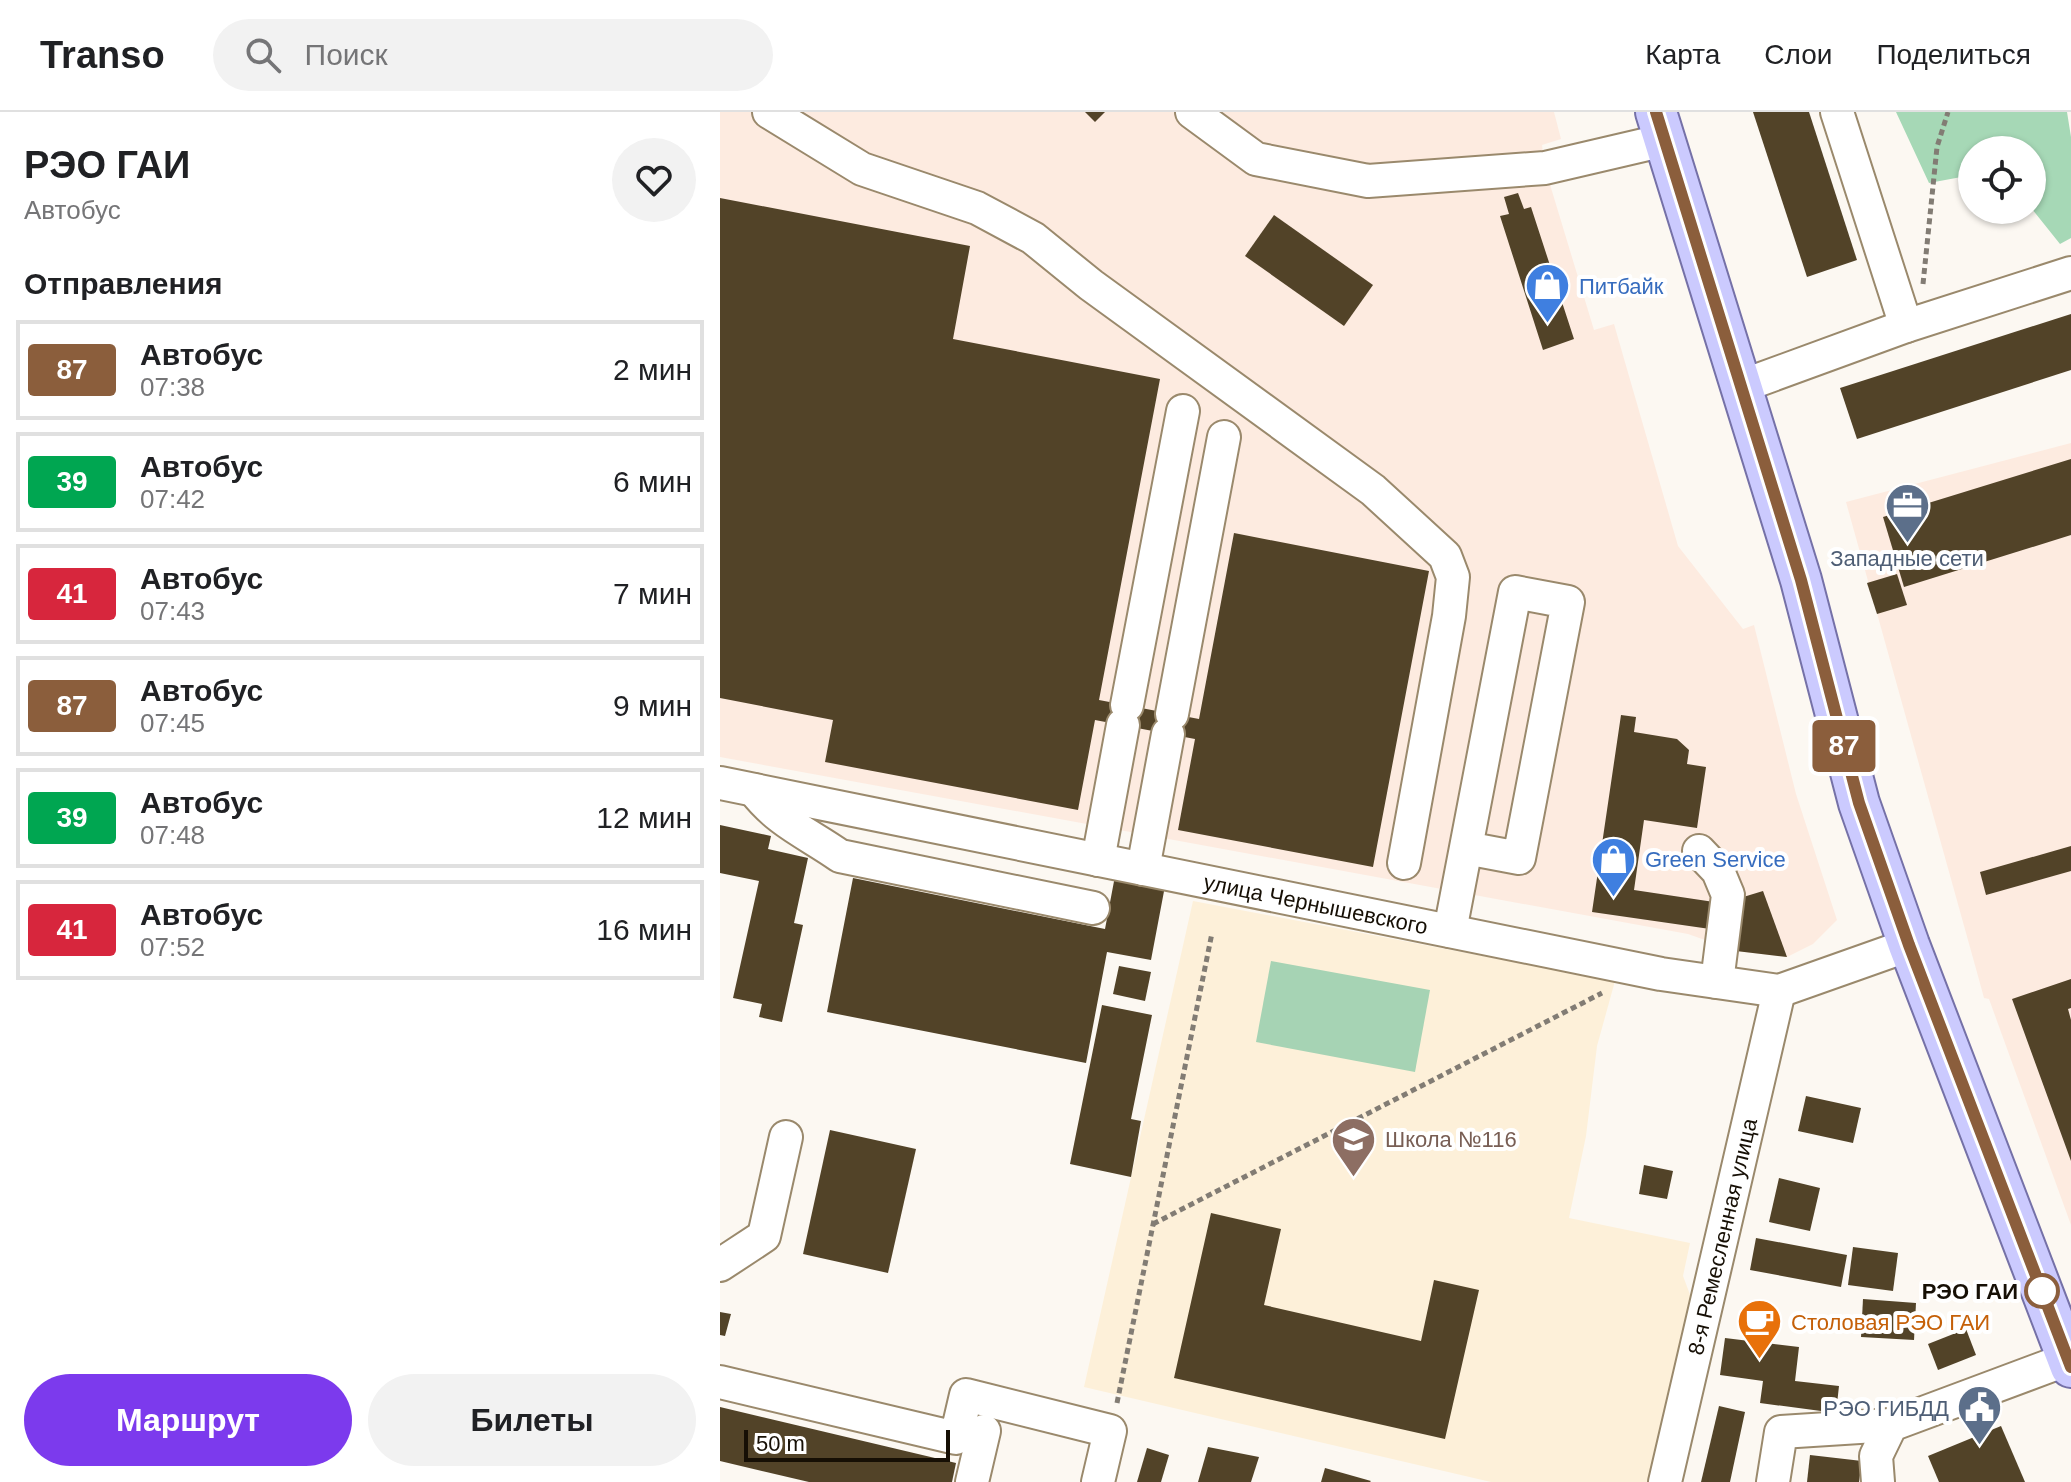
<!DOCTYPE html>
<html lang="ru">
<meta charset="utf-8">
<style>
body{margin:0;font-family:Helvetica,sans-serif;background:#f2f2f2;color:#202124;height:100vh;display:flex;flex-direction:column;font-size:30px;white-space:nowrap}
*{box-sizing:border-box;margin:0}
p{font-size:26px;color:#757577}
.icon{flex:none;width:44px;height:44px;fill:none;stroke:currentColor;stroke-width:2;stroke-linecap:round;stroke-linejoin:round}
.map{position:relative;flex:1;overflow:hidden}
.drawer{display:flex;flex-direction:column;background:#fff;width:720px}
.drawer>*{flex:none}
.badge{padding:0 16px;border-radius:6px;font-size:28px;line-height:52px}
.fabs{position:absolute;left:1238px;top:24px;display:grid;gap:16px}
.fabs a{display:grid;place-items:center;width:88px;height:88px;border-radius:50%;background:#fff;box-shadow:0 2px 6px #0004;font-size:40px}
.scale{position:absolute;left:24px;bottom:20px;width:206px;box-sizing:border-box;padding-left:8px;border:4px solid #160f05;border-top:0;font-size:22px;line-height:28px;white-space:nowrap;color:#160f05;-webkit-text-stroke:6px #fff;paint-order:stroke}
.map>.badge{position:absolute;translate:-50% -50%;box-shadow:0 0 0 4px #fff}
h2{padding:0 24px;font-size:30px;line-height:72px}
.round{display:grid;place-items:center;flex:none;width:84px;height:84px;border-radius:42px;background:#f2f2f2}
.overview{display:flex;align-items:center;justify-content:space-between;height:136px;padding:0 24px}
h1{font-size:38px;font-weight:600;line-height:60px}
.cta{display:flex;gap:16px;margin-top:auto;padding:16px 24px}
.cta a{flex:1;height:92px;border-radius:48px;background:#7c3aed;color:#fff;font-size:32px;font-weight:600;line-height:92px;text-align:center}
.cta a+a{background:#f2f2f2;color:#202124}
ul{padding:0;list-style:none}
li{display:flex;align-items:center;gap:24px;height:100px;margin:0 16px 12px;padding:0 8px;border:4px solid #e0e0e0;border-radius:0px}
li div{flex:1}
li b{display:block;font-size:30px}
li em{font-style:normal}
li .badge{min-width:88px;font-weight:700;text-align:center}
header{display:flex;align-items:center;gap:48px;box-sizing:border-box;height:112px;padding:0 40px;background:#fff;border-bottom:2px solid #e0e0e0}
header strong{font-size:38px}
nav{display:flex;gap:44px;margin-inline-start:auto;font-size:28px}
.search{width:560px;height:72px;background:#f2f2f2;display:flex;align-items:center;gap:20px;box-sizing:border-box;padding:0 28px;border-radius:44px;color:#757577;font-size:30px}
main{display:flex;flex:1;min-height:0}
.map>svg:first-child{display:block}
.industrial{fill:#fdebe0}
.built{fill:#fdf0d9}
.green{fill:#a6d3b4}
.forest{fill:#a6d8b6}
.building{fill:#524328}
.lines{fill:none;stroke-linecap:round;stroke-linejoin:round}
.minor-casing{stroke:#9a896c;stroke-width:36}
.major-casing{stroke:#7571a7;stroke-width:44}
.path{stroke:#827c74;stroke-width:5;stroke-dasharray:6 4;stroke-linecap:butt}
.minor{stroke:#fff;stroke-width:32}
.major{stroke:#cbcafe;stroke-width:40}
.line-casing{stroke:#fff;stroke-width:18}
.line{stroke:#8b5e3c;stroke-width:12}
.stop-dot{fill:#fff;stroke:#8b5e3c;stroke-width:4}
.labels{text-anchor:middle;stroke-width:8;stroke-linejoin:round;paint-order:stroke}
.shop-label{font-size:22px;fill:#366cbe;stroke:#fff;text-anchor:start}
.service-label{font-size:22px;fill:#4e5e75;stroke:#fff}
.street-label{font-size:22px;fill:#160f05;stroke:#fff}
.education-label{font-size:22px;fill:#785e54;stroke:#fff;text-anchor:start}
.stop-label{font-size:22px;font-weight:bold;fill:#160f05;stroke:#fff;text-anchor:end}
.food-label{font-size:22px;fill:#c56008;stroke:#fff;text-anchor:start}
</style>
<header>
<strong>Transo</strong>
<div class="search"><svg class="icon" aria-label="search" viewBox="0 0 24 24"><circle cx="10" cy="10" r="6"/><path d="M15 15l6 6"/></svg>Поиск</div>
<nav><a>Карта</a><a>Слои</a><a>Поделиться</a></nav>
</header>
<main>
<section class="drawer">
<div class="overview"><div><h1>РЭО ГАИ</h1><p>Автобус</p></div><a class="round"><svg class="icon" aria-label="heart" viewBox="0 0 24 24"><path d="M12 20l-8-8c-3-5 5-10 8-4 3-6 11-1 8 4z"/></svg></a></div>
<h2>Отправления</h2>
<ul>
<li><span class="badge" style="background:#8b5e3c;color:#fff">87</span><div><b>Автобус</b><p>07:38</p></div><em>2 мин</em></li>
<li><span class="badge" style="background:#00a651;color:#fff">39</span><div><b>Автобус</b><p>07:42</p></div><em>6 мин</em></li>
<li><span class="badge" style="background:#d7263d;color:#fff">41</span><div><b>Автобус</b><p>07:43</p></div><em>7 мин</em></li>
<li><span class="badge" style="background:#8b5e3c;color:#fff">87</span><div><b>Автобус</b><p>07:45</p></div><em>9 мин</em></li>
<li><span class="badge" style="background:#00a651;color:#fff">39</span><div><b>Автобус</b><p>07:48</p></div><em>12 мин</em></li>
<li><span class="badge" style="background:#d7263d;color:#fff">41</span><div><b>Автобус</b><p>07:52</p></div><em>16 мин</em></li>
</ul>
<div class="cta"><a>Маршрут</a><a>Билеты</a></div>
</section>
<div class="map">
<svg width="1351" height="1370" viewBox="0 0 1351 1370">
<rect width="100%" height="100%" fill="#fcf8f2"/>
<g class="industrial">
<polygon points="0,0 834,0 841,27 822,33 825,56 874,218 894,212 958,434 1023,517 1034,513 1076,682 1117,808 1093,832 1067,845 1016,839 968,822 0,645"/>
<polygon points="1351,331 1351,1113 1269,887 1264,886 1258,864 1126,390"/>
</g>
<polygon class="built" points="473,789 895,869 877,934 866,1024 849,1106 970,1131 963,1164 972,1188 928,1370 771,1370 364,1275"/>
<polygon class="green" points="551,849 710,878 695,960 536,930"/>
<polygon class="forest" points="1176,0 1347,0 1351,25 1351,126 1340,132 1312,97 1312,38 1252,38 1252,63 1209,71"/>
<g class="building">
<polygon points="365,0 385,0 375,10"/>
<polygon points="1033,0 1089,0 1137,148 1087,165"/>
<polygon points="798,81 804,97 811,95 854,227 823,238 780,104 789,102 784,85"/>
<polygon points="0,86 250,134 233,227 440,267 379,588 479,607 514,421 709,459 653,755 458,718 475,627 375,608 358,698 105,650 113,608 0,586"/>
<polygon points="554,103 653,173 624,214 525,144"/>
<polygon points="1351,202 1351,258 1137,327 1120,276"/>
<polygon points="1351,347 1351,423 1184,475 1163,405"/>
<polygon points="1177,462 1187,493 1157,502 1147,471"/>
<polygon points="901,603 916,605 914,620 957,627 969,638 967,652 986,655 977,716 924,708 914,778 994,790 990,817 872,800"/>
<polygon points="0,713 51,724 48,737 88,746 74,811 83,813 62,910 39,905 42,892 13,886 39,769 0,761"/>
<polygon points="1351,734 1351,759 1266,783 1260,760"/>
<polygon points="395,764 445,774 431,848 387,840 366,951 107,900 133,766 385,817"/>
<polygon points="1043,779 1067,845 1016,839 1020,786"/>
<polygon points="399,854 431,860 425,889 393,882"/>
<polygon points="1351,867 1351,896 1348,897 1351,908 1351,1049 1292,887"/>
<polygon points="382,893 432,903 411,1007 421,1009 411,1065 350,1052"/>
<polygon points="1086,984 1141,996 1133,1031 1078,1019"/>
<polygon points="110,1018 196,1037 168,1161 83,1142"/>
<polygon points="924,1053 953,1059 947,1087 919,1082"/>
<polygon points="1059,1066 1100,1076 1090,1119 1049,1110"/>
<polygon points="491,1101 561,1117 544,1193 701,1229 714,1168 759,1178 725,1327 454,1266"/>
<polygon points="1036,1126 1127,1143 1121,1175 1030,1158"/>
<polygon points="1133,1135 1178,1141 1173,1179 1128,1173"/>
<polygon points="1143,1187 1196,1191 1194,1228 1141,1225"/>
<polygon points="0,1200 11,1202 5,1224 0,1223"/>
<polygon points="1246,1217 1256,1243 1218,1258 1208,1232"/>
<polygon points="1005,1226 1079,1235 1075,1269 1119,1274 1116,1301 1040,1291 1043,1269 1000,1263"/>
<polygon points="999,1294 1025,1300 1010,1370 981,1370"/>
<polygon points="0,1295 236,1351 232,1370 89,1370 0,1349"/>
<polygon points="1281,1314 1305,1370 1219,1370 1208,1344"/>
<polygon points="488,1335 539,1345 531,1370 478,1370"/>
<polygon points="427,1336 449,1343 441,1370 417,1370"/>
<polygon points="1090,1343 1142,1349 1139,1370 1087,1370"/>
<polygon points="605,1356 651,1369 650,1370 601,1370"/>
</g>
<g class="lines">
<defs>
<g id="minor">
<polyline points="49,0 142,57 257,96 313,126 371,173 653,378 725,444 733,465 729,504 684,751"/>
<polyline points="472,0 536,47 648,69 825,56 945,28"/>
<polyline points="1117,0 1186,214"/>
<polyline points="1022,274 1186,214 1351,161"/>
<polyline points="407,593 463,299"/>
<polyline points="452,602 504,325"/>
<path id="s1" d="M0 671 941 862 1059 879 1189 833"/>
<path d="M34 678C58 710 89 722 120 744L373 796"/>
<polyline points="979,739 998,759 1008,783 997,870"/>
<polyline points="378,748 403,613"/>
<polyline points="423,757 448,622"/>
<polyline points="730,819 795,480 848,490 799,746 746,736"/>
<polyline points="0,1153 44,1124 66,1025"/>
<polyline points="0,1270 236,1326 246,1283 390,1319 378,1370"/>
<polyline points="252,1370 264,1319"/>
<path id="s2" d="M945 1370 1059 879"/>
<polyline points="1053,1370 1061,1320 1171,1313"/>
<polyline points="1158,1370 1156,1344 1171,1313 1348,1247"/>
</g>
<polyline id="major" points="936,0 1081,468 1139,691 1189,833 1351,1255"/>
</defs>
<use href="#minor" class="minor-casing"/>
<use href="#major" class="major-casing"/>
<g class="path">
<polyline points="1203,172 1217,35 1228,0"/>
<polyline points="433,1112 882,881"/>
<polyline points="397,1291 492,821"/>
</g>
<use href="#minor" class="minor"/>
<use href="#major" class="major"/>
</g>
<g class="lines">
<defs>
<polyline id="line" points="936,0 1081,468 1139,691 1189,833 1351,1255"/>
</defs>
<use href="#line" class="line-casing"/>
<use href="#line" class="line"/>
</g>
<defs>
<symbol id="shop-pin" viewBox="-11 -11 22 30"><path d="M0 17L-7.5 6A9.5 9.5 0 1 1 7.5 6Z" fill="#3f7fe0" stroke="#fff"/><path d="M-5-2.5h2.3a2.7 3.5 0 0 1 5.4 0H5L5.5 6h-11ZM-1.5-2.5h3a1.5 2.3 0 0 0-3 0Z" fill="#fff"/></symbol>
<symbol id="office-pin" viewBox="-11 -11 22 30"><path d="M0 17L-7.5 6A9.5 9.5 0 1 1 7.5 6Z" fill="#5c6f8a" stroke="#fff"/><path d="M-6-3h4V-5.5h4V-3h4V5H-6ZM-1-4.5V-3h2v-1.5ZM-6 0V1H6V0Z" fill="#fff"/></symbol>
<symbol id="school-pin" viewBox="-11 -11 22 30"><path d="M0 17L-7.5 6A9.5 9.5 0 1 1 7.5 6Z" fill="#8d6e63" stroke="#fff"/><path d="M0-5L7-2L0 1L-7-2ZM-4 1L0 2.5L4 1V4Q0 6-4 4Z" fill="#fff"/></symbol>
<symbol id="cafe-pin" viewBox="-11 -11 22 30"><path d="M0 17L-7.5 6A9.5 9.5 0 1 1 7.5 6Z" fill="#e8710a" stroke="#fff"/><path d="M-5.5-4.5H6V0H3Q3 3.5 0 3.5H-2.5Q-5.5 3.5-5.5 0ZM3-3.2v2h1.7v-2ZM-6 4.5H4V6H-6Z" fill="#fff"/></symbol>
<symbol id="civic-pin" viewBox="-11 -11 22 30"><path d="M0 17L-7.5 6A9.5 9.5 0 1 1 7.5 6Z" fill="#5c6f8a" stroke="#fff"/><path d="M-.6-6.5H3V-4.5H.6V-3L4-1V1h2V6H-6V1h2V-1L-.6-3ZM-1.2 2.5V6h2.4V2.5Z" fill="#fff"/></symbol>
</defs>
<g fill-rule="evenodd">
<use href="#shop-pin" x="802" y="148" width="51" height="69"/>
<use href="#office-pin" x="1162" y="368" width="51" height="69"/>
<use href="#shop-pin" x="868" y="722" width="51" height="69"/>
<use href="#school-pin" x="608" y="1002" width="51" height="69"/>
<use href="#cafe-pin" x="1014" y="1184" width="51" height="69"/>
<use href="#civic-pin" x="1234" y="1270" width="51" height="69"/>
</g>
<circle class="stop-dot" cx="1322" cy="1179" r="16"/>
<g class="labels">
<g class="shop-label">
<text x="859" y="182">Питбайк</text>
<text x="925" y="755">Green Service</text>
</g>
<g class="service-label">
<text x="1187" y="454">Западные сети</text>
<text x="1229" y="1304" text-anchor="end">РЭО ГИБДД</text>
</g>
<g class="street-label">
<text dy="8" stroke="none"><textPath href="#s1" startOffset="608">улица Чернышевского</textPath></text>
<text dy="8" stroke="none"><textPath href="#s2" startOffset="252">8-я Ремесленная улица</textPath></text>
</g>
<g class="education-label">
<text x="665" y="1035">Школа №116</text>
</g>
<g class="stop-label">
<text x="1298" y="1187">РЭО ГАИ</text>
</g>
<g class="food-label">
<text x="1071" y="1218">Столовая РЭО ГАИ</text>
</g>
</g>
</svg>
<div class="fabs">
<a><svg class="icon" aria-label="locate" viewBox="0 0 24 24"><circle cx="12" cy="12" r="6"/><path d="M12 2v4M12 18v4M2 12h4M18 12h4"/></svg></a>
</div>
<div class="scale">50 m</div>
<b class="badge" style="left:1124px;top:634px;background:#8b5e3c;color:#fff">87</b>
</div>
</main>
